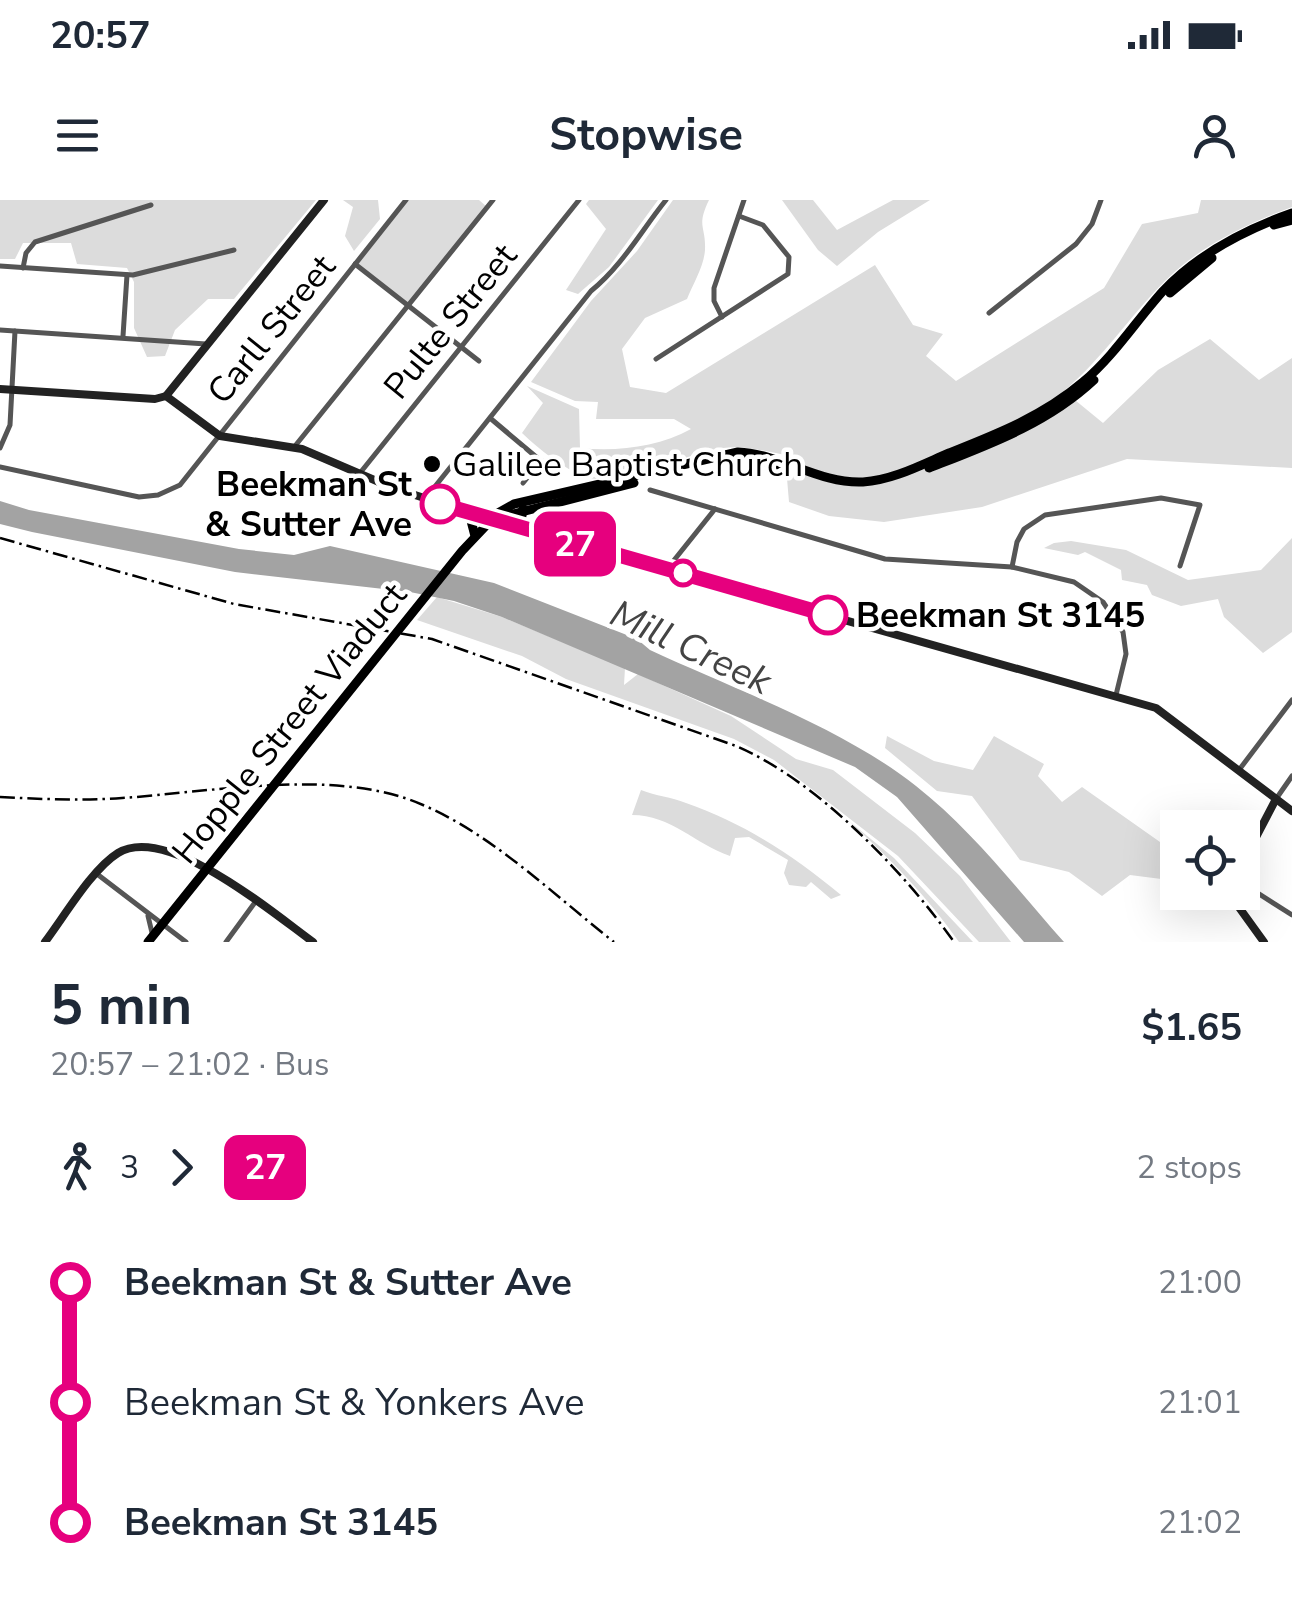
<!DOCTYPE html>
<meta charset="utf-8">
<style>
body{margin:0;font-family:"Nunito Sans",sans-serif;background:#f6f6f7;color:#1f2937;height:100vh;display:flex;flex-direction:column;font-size:38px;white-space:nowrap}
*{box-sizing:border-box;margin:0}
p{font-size:32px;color:#747a83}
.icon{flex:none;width:55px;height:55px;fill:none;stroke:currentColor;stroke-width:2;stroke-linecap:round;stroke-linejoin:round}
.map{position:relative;height:742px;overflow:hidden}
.details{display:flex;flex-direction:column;background:#fff;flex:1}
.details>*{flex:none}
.badge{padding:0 20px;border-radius:15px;font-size:35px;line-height:65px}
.buttons{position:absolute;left:1160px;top:610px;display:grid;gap:20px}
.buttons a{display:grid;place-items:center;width:100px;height:100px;border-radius:0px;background:#fff;box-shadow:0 10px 40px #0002;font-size:50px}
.map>.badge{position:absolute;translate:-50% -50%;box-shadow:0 0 0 5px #fff}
.legs{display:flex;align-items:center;gap:15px;height:110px;padding:0 50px;font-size:32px}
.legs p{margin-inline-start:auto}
.head{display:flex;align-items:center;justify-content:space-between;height:170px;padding:0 50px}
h1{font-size:55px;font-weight:700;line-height:75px}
ul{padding:0 50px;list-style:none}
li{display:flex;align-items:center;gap:35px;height:120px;font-size:38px}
li i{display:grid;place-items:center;width:15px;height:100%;margin:0 12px;background:currentColor}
li i::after{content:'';width:25px;height:25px;margin:-12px;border:8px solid;border-radius:50%;background:#fff}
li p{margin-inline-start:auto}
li:first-child i{background:linear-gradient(#0000 50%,currentColor 0)}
li:last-child i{background:linear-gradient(currentColor 50%,#0000 0)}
.status{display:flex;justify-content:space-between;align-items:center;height:70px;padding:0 50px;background:#fff;direction:ltr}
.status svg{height:28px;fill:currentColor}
header{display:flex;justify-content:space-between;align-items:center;height:130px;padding:0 50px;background:#fff;font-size:45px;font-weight:700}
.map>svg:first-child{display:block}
.green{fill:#dcdcdc}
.water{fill:#a3a3a3}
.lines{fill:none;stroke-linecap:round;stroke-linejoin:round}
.street{stroke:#555;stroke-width:5}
.secondary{stroke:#222;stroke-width:8}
.primary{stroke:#000;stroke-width:9}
.rail{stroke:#000;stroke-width:2.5;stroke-dasharray:15 5 2.5 5;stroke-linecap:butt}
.line-1-casing{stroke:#fff;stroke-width:22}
.line-1{stroke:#e6007e;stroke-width:15}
.poi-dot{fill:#000;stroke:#fff;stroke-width:4}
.stop-1-dot{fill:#fff;stroke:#e6007e;stroke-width:5}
.labels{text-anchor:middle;stroke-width:9;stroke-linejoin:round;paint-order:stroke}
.street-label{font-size:35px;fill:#000;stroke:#fff}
.poi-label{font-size:35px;fill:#000;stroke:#fff;text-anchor:start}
.stop-label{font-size:35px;font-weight:bold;fill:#000;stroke:#fff;text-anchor:end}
.water-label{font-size:38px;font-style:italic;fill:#444;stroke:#fff}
</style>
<div class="status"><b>20:57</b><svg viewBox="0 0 49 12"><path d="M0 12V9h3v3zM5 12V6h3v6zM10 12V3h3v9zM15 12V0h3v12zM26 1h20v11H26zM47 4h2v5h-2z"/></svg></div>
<header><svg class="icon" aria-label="menu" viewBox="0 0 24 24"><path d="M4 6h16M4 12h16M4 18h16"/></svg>Stopwise<svg class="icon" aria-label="person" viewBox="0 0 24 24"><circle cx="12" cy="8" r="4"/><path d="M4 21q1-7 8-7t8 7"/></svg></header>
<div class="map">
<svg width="1292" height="742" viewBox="0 0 1292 742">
<rect width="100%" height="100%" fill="#fff"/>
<g class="green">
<polygon points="0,0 316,0 234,99 208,99 175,130 165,156 147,157 134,128 134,82 127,68 77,64 71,43 23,43 15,59 0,59"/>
<polygon points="343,0 378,0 380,19 354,51 345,36 353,7"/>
<polygon points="406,0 479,0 487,7 408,106 355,64"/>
<polygon points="589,0 658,0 609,67 578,94 566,90 606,29 586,4"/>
<path d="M673 0H709C696 27 706 25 705 50 704 66 693 84 687 99L645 118 622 149 630 187 666 193 875 65 913 125 943 134 926 156 956 181 1104 88 1142 24 1198 13 1201 0H1292V7C1246 24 1200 46 1165 81 1129 117 1103 158 1064 191L1103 223 1158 170 1210 139 1259 180 1292 158V268L1127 259 982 307 884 322 829 316 789 302 785 255C764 251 744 245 723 248 689 253 615 287 586 277 562 268 540 250 522 233L543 203 527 186 579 209 580 248C617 252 658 247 691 229L674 219H596L598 202 575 201 531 182 591 101 637 51Z"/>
<polygon points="782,0 813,0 837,30 893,0 930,0 878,32 837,66 818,50"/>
<polygon points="1292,338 1292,432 1263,453 1224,417 1218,399 1181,406 1152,395 1147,385 1122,380 1121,370 1085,352 1078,355 1044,348 1054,343 1071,341 1126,350 1188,380 1261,370"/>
<polygon points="437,397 502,417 625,468 624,485 638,474 731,516 796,559 833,570 915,633 960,676 1011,742 979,742 898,656 774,560 734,539 566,479 522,456 417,420"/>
<polygon points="887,536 934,561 973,570 994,536 1044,564 1038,576 1062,602 1082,587 1177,654 1177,681 1130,675 1102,696 1069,672 1020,660 972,596 937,591 885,548"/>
<path d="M641 590C656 596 671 597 686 603 744 623 794 656 841 695L831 699 811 682 806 687 789 685 784 673 788 660 749 637 735 638 730 656C695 644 671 615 632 615Z"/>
<path d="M849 621 894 658 973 742H959C927 696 890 659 849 621Z"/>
</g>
<path class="water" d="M0 301 29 310 239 349 294 355 330 346 494 383 637 439 650 450C736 490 843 528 916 586 972 630 1017 689 1064 742H1024L897 597 855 567 502 417 454 401 410 392 235 372 32 332 0 324Z"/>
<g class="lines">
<g class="street">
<polyline points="355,64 479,161"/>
<polyline points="0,66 133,75 234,50"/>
<polyline points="23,68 26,53 35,42 151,5"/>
<polyline points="989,113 1076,44 1092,24 1101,0"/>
<polyline points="722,117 714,101 714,88 744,0"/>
<polyline points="0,130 206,144"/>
<polyline points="123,136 127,75"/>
<polyline points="656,159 788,74 789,57 763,25 739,16"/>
<polyline points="490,218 541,261 559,265"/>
<polyline points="295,246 493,0"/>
<polyline points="0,248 10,225 15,131"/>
<polyline points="0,267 139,297 158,295 180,285 406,0"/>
<polyline points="360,273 579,0"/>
<polyline points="523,283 541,261"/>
<polyline points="650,290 885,359 1012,367 1074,382 1103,402 1123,432 1126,454 1116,495"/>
<path d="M425 299 591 91C622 66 641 31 666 0"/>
<polyline points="1012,367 1017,342 1024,329 1045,315 1161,298 1200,305 1180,366"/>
<polyline points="667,369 715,309"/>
<polyline points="1239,570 1292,500"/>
<polyline points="1276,599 1292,576"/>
<polyline points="97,674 186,742"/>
<polyline points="1242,683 1292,715"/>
<polyline points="148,716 153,737"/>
<polyline points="226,742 256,701"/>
</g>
<g class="secondary">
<polyline points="0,189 155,199 166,196 220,236 302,249 393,288 515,327 1156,508 1292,611"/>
<polyline points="166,196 324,0"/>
<polyline points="1242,664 1276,599"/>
<polyline points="1233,692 1238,706 1264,742"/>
<path d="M45 742C64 717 92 669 118 653 167 623 273 713 313 742"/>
</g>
<g class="primary">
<polyline points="1274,25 1292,20"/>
<polyline points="1170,93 1212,58"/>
<polyline points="726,259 759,260 784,268"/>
<path d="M929 268C988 245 1047 224 1094 180"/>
<polyline points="469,313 475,336"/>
<polyline points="494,319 634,283"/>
<polyline points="520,328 523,309"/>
<path d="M148 742 462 351 498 313 514 304 738 252C781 254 819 284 863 282 893 280 921 265 949 253 997 234 1043 216 1083 182 1114 156 1136 121 1163 91 1199 53 1244 30 1292 13"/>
</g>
<g class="rail">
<path d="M0 338 234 404 432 439 736 546C816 580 904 671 954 742"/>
<path d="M0 597C40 599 81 601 122 598 214 592 337 567 423 605 493 635 554 695 614 742"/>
</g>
</g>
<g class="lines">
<defs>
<polyline id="line-1" points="440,304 828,415"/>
</defs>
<use href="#line-1" class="line-1-casing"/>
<use href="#line-1" class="line-1"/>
</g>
<circle class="poi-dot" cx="432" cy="264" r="10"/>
<g class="stop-1-dot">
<circle cx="440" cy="304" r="18"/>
<circle cx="683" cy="373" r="12"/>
<circle cx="828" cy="415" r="18"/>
</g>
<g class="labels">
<g class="street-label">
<text transform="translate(450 121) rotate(-51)" y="12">Pulte Street</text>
<text transform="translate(271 129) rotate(-51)" y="12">Carll Street</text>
<text transform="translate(289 523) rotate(-51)" y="12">Hopple Street Viaduct</text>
</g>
<g class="poi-label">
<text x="452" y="276">Galilee Baptist Church</text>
</g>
<g class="stop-label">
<text x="412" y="296">Beekman St<tspan x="412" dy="40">&amp; Sutter Ave</tspan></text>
<text x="856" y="427" text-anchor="start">Beekman St 3145</text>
</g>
<g class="water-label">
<text transform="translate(691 447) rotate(25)" y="13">Mill Creek</text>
</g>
</g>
</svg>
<div class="buttons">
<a><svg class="icon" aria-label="locate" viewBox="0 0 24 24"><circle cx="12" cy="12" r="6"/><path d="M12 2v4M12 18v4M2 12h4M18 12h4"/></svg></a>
</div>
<b class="badge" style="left:575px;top:344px;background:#e6007e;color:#fff">27</b>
</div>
<section class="details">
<div class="head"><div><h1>5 min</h1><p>20:57 – 21:02 · Bus</p></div><b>$1.65</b></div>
<div class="legs"><svg class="icon" aria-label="walk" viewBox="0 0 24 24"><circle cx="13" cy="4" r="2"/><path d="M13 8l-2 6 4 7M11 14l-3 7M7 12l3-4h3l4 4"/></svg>3<svg class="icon" aria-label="forward" viewBox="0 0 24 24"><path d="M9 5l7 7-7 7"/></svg><b class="badge" style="background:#e6007e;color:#fff">27</b><p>2 stops</p></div>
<ul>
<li><i style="color:#e6007e"></i><b>Beekman St &amp; Sutter Ave</b><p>21:00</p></li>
<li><i style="color:#e6007e"></i><span>Beekman St &amp; Yonkers Ave</span><p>21:01</p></li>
<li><i style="color:#e6007e"></i><b>Beekman St 3145</b><p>21:02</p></li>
</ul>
</section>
